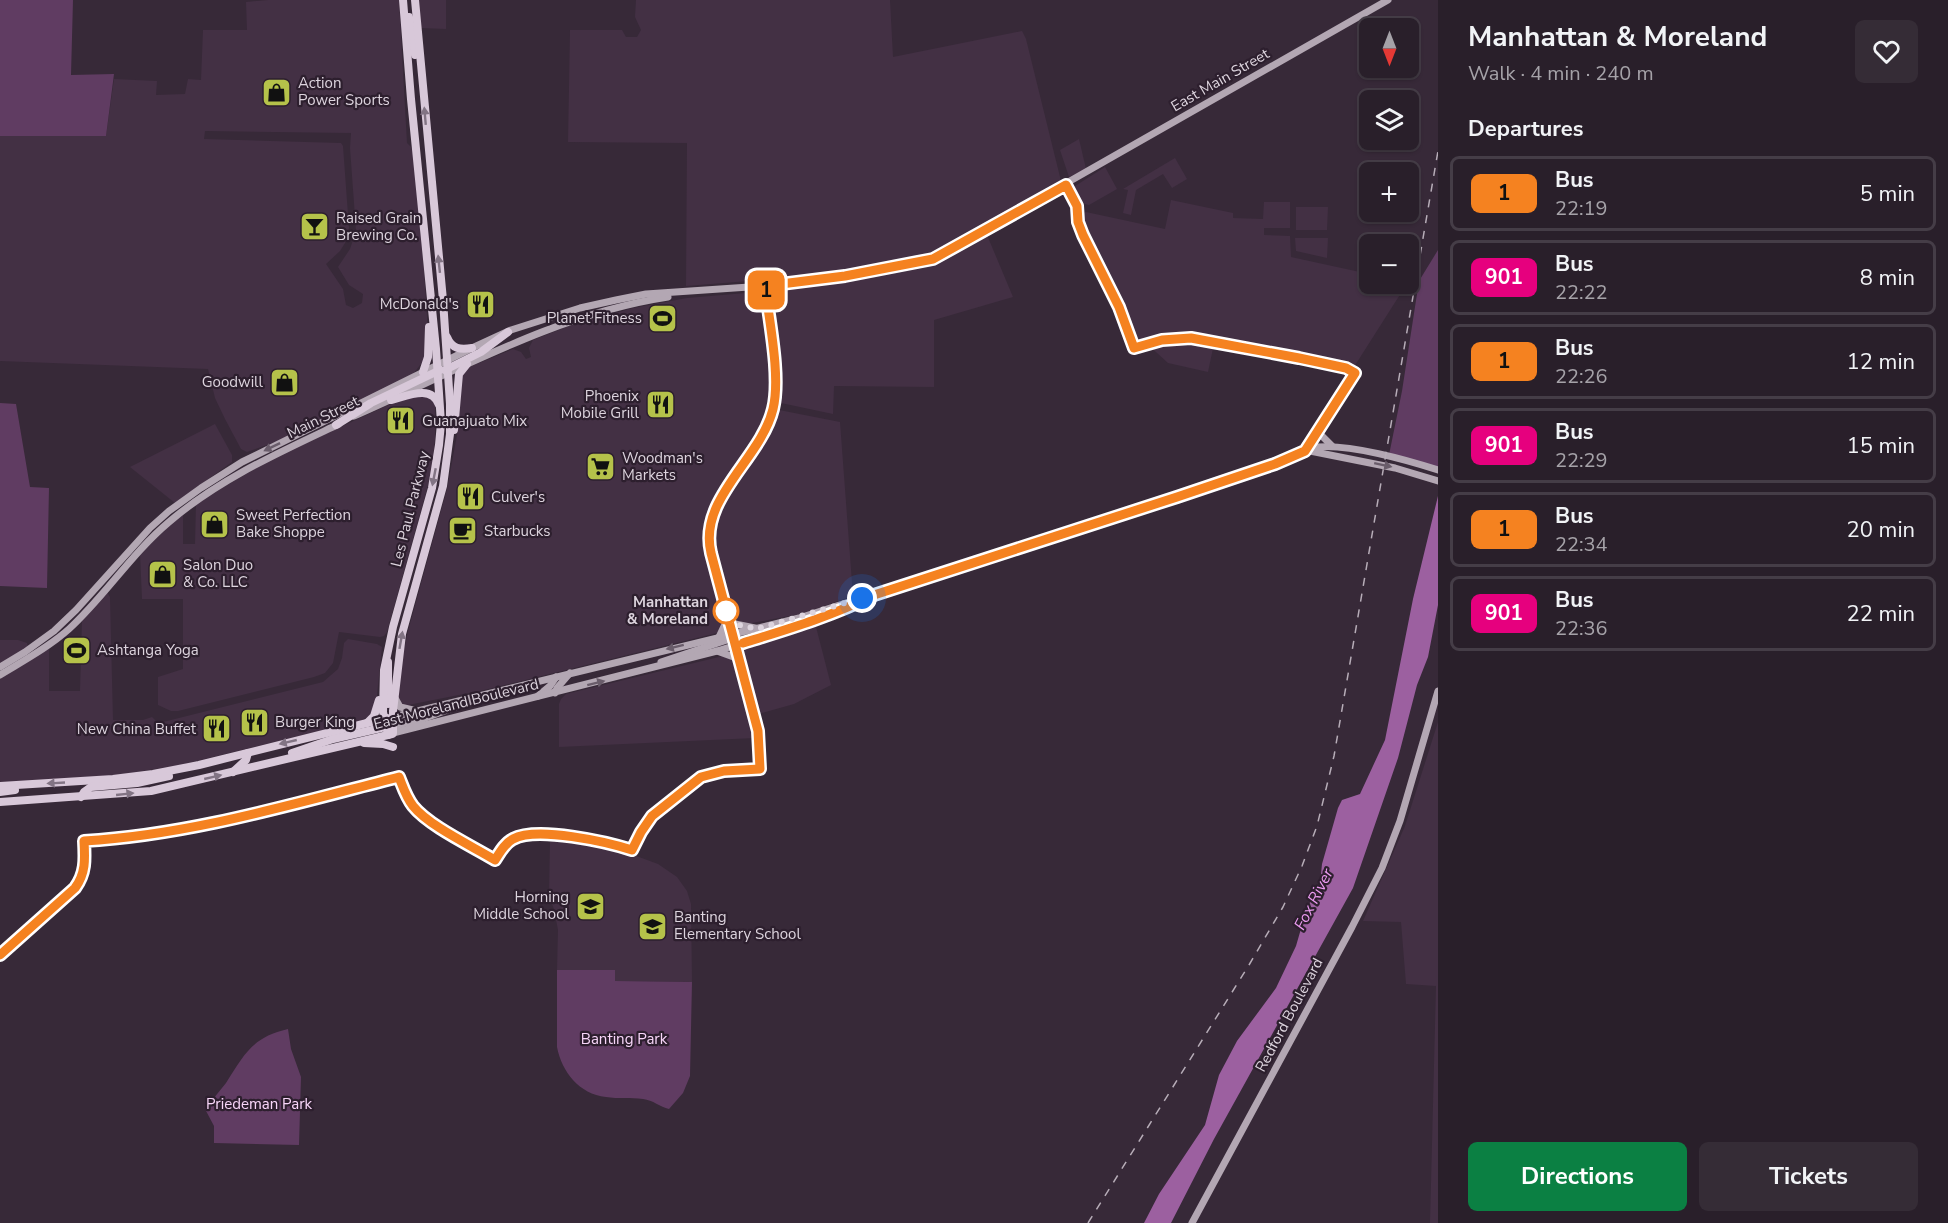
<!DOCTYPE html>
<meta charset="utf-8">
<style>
body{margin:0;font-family:"Nunito Sans",sans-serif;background:#352c36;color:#f1f3f6;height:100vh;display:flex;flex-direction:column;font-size:22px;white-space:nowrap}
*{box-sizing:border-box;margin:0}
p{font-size:20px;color:#a5a2a8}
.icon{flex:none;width:33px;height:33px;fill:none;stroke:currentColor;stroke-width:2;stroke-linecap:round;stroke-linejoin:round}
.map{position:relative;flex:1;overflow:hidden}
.sheet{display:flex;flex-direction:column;background:#291f2a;width:510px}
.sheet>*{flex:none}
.badge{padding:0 12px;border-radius:9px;font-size:21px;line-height:39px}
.needle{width:39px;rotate:180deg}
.buttons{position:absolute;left:1359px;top:18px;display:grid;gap:12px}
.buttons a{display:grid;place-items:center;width:60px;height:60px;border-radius:9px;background:#291f2a;box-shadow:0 2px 4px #0004,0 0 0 2px #453d47;font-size:30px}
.you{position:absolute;width:30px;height:30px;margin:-15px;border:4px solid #fff;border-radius:50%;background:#1a73e8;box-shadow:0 0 0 9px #1a73e833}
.map>.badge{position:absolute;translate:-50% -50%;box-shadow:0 0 0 3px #fff}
h2{padding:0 30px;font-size:22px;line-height:54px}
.round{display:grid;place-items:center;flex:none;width:63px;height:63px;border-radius:9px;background:#352c36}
.summary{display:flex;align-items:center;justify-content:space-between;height:102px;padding:0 30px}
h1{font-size:28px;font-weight:700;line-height:45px}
.button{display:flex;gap:12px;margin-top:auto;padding:12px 30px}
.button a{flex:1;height:69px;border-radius:9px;background:#0b8043;color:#fff;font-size:24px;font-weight:700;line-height:69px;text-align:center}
.button a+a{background:#352c36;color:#f1f3f6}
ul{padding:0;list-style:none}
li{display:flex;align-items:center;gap:18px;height:75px;margin:0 12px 9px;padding:0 18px;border:3px solid #453d47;border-radius:9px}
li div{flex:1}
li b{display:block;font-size:22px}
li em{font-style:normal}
li .badge{min-width:66px;font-weight:700;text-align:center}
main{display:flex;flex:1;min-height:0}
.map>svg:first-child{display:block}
.built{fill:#433044;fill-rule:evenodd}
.green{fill:#603c62}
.water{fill:#9c60a0}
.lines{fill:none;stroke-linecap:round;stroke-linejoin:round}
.secondary{stroke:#b3a7b3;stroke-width:7}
.primary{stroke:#d8c8d9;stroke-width:8}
.rail{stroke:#b7adb8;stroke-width:1.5;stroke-dasharray:8 8;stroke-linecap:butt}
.oneway{fill:#827484}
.oneway2{fill:#695c6a}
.line-casing{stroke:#fff;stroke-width:14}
.line{stroke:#f58220;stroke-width:9}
.walk{stroke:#ddd4de;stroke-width:6;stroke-dasharray:0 10.8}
.stop-dot{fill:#fff;stroke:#f58220;stroke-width:3}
.labels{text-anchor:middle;stroke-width:4.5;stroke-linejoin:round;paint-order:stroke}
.street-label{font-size:15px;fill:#ddd4de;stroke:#2d1f2e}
.poi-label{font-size:15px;fill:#ddd4de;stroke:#2d1f2e;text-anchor:start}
.stop-label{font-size:15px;font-weight:bold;fill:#ddd4de;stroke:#2d1f2e;text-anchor:end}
.park-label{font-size:15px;fill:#f8d6f9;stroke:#2d1f2e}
.water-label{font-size:16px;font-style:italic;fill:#ed9cf2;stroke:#2d1f2e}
</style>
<main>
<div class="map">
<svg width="1438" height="1223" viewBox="0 0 1438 1223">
<rect width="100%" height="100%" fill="#372938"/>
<g class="built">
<path d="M268 0H399L407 143 411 147 413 153 424 270 428 331 425 359 413 374 278 441 247 452 241 449 225 419 215 398 208 369 0 361V136H106L114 79 157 81 156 95 185 94 188 79 201 80 203 30H247L246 2ZM205 131 351 133 350 148 356 231 350 249 338 267 349 285 363 294 362 303 353 308 346 305 343 289 326 264 340 251 345 243 349 228 343 146 341 143 204 139Z"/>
<polygon points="419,0 446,0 446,29 421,28"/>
<polygon points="636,0 890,0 893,57 1022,31 1026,39 1061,181 932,256 823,275 686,286 687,143 568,142 570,30 622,30 626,37 637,37 641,30 635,17"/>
<polygon points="1079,139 1086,169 1069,177 1060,150"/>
<polygon points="1175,158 1187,179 1172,188 1163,174 1136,190 1131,215 1123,213 1128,190 1123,189"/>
<polygon points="1105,167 1117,189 1089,205 1085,204 1078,198 1072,188"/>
<polygon points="1171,200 1233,213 1233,218 1263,219 1264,202 1290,202 1290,228 1264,228 1264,235 1290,236 1291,257 1369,274 1370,284 1401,284 1401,293 1354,367 1215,339 1208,372 1168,363 1145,342 1140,343 1137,341 1116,291 1086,235 1081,218 1083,213 1086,212 1165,229"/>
<polygon points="1296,207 1328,207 1327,230 1296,230"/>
<polygon points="987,235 1013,297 934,320 934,387 834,386 833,414 781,403 772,298 775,290 919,269 933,265"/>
<polygon points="1295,238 1328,238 1327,258 1296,251"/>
<polygon points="746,293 759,294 763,305 771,387 769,408 840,422 853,596 800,614 752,623 739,623 733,617 730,606 721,609 723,623 717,633 484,690 403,706 398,700 402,659 408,631 447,489 457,435 461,375 467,368 513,349 521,352 526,359 531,357 529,348 533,340 566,327 633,308 687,298"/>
<polygon points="426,394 435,403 435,439 432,471 387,632 384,636 380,637 339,632 333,663 325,673 314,677 178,711 171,711 158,705 158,677 183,669 183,599 142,599 140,554 183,513 183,544 195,544 196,503 277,456 397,401"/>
<polygon points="215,424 232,455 232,462 175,503 130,467"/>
<polygon points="107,592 110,597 113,720 143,720 152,717 156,721 163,722 323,682 338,669 342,658 344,643 348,639 377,644 382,647 376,705 369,716 360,721 180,765 118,775 0,783 0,679 49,648 49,691 80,691 82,620"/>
<polygon points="815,623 831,685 794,704 751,716 755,738 559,747 559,704 561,699 566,694 723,656 734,660 738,669 745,668 741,650 743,646"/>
<polygon points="0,640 18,640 27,643 28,648 0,664"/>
<polygon points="1438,722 1438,1223 1430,1223 1436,986 1406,984 1401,922 1363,921 1405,826"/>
<polygon points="550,840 570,840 620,850 658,864 677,877 687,891 691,904 692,982 615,981 614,970 557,970 558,930 554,909 549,897"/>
</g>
<g class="green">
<polygon points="0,0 73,0 71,75 114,74 106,136 0,136"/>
<polygon points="1438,250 1438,467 1389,455 1402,391 1419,281"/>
<polygon points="0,403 16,404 30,487 49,488 47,588 0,586"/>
<path d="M557 970H615V981L692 982 690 1076 683 1093 669 1109C660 1107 653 1100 643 1099 631 1097 618 1099 606 1097 579 1094 562 1072 557 1047Z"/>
<path d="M288 1029 291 1049 301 1077 299 1145 214 1143V1126L205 1109C212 1100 219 1092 226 1083 244 1055 252 1037 288 1029Z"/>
</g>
<polygon class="water" points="1438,496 1438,605 1428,657 1417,685 1398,758 1353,888 1214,1139 1171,1223 1144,1223 1159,1194 1205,1125 1219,1075 1237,1041 1276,988 1296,946 1307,908 1320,884 1322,864 1338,808 1342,800 1360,794 1385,740 1413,599"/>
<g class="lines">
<g class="secondary">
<path d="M354 416C457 371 556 314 668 297"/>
<polyline points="1318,432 1332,446"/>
<polyline points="1310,451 1395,468 1438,481"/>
<polyline points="719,637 728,618 735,624 755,628"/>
<polyline points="717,651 739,659"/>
<polyline points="661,662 727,640 732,635"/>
<polyline points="0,667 25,652 54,631 76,610 150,528 169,511 201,488 242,462 472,348 511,330 580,308 616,300 646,294 765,286 816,280 933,259 1388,0"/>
<path d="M0 675C23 661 49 647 69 629 105 596 131 554 169 522 219 479 280 452 339 424"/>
<polyline points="555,693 557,688 570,673"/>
<polyline points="538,696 550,686 556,677"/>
<polyline points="395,698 400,707 413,710"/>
<path d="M393 717 799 618 1177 497 1318 447C1350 444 1407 460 1438 470"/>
<polyline points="390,732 401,724 420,720 469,702"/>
<polyline points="393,733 717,651 809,623 861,602"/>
<polyline points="1192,1223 1352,927 1382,868 1400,821 1438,691"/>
</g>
<g class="primary">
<polyline points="409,17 415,55"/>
<path d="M447 337C452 349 460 350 472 348"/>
<polyline points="445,370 481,352 508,332"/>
<polyline points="423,372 428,357 429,327"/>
<path d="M391 400C407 396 432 384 439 405"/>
<polyline points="336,425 371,403 440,370"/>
<polyline points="454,430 459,374 467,364"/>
<polyline points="388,704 388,662"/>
<polyline points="367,723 374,716 379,700"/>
<polyline points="393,733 393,711 402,634 443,486 450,434 450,404 443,300 415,0"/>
<polyline points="388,735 383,712 384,670 393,627 432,488 439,445 441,423 436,349 411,99 403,0"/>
<polyline points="364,743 383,744 393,747"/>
<polyline points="292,753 333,739 381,728 389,723"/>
<polyline points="233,772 246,760 248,753"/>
<polyline points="0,786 113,779 153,774 199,765 387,718"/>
<polyline points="0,792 15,790"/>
<polyline points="81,797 84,792 91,787 137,783 169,776"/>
<polyline points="0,802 151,791 392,734"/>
</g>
<polyline class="rail" points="1088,1223 1249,965 1283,907 1302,866 1317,826 1334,756 1438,151"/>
</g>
<defs><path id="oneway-solid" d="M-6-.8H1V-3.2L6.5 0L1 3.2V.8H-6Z" transform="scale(1.5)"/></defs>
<g class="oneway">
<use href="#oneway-solid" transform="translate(425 116) rotate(-95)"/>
<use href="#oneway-solid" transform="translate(439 264) rotate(-96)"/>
<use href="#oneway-solid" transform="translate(434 477) rotate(101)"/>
<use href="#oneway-solid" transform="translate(401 640) rotate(-80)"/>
<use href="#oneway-solid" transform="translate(288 742) rotate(167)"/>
<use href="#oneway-solid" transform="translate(213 777) rotate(-13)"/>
<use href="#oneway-solid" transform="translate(56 783) rotate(177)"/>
<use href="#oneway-solid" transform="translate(125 794) rotate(-6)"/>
</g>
<g class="oneway2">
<use href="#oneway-solid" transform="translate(272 447) rotate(154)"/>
<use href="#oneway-solid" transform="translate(1383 465) rotate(12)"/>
<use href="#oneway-solid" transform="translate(675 647) rotate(166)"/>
<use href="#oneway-solid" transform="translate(596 683) rotate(-14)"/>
</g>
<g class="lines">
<defs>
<path id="line" d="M0 955 75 888C86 873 85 859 84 841 191 835 296 803 399 777 403 787 406 797 413 806 429 826 472 846 495 860 500 852 505 843 513 839 537 826 607 842 632 850L641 832 652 816 701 777 724 771 760 769 758 731 711 553C698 498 761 459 773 409 781 377 769 320 765 286L845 276 933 259 1066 185 1077 206 1078 222 1083 235 1119 307 1134 348 1162 340 1191 338 1299 358 1346 368 1355 373 1305 451 1275 464 1177 497 874 595C832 616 788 629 743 643"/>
</defs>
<use href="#line" class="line-casing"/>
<use href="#line" class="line"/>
<polyline class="walk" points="726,611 728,618 735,624 757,629 862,598"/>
</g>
<defs>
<symbol id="shop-square" viewBox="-11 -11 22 22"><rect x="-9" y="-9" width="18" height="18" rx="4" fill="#b5c24a" stroke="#2d1f2e"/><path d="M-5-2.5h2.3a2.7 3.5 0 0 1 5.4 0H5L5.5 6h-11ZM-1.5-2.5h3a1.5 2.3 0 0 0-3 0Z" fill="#111"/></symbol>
<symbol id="bar-square" viewBox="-11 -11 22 22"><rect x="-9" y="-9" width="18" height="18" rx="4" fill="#b5c24a" stroke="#2d1f2e"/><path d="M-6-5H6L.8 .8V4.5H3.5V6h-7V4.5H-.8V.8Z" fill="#111"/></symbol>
<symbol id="restaurant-square" viewBox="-11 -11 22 22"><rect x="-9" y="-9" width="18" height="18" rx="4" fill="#b5c24a" stroke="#2d1f2e"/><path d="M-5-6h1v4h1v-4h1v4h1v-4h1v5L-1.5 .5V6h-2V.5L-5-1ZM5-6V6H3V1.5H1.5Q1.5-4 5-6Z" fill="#111"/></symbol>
<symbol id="stadium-square" viewBox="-11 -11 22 22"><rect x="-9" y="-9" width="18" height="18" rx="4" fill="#b5c24a" stroke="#2d1f2e"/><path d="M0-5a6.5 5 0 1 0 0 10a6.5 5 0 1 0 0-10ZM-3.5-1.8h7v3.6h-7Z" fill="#111"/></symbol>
<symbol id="supermarket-square" viewBox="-11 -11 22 22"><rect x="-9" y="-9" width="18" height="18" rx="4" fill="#b5c24a" stroke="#2d1f2e"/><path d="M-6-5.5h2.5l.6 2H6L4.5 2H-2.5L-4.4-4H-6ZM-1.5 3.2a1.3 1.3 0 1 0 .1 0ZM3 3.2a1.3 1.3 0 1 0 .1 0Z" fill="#111"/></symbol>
<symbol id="cafe-square" viewBox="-11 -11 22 22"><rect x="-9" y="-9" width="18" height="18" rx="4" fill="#b5c24a" stroke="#2d1f2e"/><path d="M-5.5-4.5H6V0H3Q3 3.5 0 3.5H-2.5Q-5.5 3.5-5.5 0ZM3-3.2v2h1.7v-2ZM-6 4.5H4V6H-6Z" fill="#111"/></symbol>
<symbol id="school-square" viewBox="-11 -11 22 22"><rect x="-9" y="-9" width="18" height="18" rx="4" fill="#b5c24a" stroke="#2d1f2e"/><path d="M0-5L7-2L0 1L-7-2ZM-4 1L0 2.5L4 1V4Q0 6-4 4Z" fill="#111"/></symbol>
</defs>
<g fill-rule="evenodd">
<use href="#shop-square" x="260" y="76" width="33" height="33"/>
<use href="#bar-square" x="298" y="210" width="33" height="33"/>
<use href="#restaurant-square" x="464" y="288" width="33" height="33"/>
<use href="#stadium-square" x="646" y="302" width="33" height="33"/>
<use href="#shop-square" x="268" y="366" width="33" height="33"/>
<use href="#restaurant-square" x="644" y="388" width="33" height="33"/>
<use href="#restaurant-square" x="384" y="404" width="33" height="33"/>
<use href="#supermarket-square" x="584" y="450" width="33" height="33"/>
<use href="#restaurant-square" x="454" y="480" width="33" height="33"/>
<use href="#shop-square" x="198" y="508" width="33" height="33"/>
<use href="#cafe-square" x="446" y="514" width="33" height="33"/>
<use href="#shop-square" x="146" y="558" width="33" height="33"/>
<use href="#stadium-square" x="60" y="634" width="33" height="33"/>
<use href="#restaurant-square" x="238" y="706" width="33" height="33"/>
<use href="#restaurant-square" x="200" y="712" width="33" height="33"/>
<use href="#school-square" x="574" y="890" width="33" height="33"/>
<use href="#school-square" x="636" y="910" width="33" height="33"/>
</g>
<circle class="stop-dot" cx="726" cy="611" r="12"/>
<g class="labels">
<g class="street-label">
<text transform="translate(1220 80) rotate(-30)" y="5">East Main Street</text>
<text transform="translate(323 417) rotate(-26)" y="5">Main Street</text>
<text transform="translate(410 509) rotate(-76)" y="5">Les Paul Parkway</text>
<text transform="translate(456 704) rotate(-14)" y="5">East Moreland Boulevard</text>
<text transform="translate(1289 1015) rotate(-62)" y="5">Redford Boulevard</text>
</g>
<g class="poi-label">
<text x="298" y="88">Action<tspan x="298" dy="17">Power Sports</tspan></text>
<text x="336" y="223">Raised Grain<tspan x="336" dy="17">Brewing Co.</tspan></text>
<text x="459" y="309" text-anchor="end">McDonald's</text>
<text x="642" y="323" text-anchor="end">Planet Fitness</text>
<text x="263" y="387" text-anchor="end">Goodwill</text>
<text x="639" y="401" text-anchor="end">Phoenix<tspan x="639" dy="17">Mobile Grill</tspan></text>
<text x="422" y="426">Guanajuato Mix</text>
<text x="622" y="463">Woodman's<tspan x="622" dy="17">Markets</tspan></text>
<text x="491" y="502">Culver's</text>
<text x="236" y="520">Sweet Perfection<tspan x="236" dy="17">Bake Shoppe</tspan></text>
<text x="484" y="536">Starbucks</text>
<text x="183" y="570">Salon Duo<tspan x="183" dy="17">&amp; Co. LLC</tspan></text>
<text x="97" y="655">Ashtanga Yoga</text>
<text x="275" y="727">Burger King</text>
<text x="196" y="734" text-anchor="end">New China Buffet</text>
<text x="569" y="902" text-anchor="end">Horning<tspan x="569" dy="17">Middle School</tspan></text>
<text x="674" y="922">Banting<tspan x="674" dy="17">Elementary School</tspan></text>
</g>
<g class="stop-label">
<text x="708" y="607">Manhattan<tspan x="708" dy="17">&amp; Moreland</tspan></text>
</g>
<g class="park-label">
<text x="624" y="1044">Banting Park</text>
<text x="259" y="1109">Priedeman Park</text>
</g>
<g class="water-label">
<text transform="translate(1313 899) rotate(-63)" y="6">Fox River</text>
</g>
</g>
</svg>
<div class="buttons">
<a><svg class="needle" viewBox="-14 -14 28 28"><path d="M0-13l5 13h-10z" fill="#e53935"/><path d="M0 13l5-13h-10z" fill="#a5a2a8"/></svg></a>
<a><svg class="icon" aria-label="layers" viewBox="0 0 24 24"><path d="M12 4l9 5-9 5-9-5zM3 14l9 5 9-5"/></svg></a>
<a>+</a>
<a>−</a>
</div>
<div class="you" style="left:862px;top:598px"></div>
<b class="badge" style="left:766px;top:290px;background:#f58220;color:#111">1</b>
</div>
<section class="sheet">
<div class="summary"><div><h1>Manhattan &amp; Moreland</h1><p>Walk · 4 min · 240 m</p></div><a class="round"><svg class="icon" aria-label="heart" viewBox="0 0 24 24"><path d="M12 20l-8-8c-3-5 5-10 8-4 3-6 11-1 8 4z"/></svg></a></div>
<h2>Departures</h2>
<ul>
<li><span class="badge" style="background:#f58220;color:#111">1</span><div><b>Bus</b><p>22:19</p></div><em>5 min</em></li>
<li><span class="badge" style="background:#e6007e;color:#fff">901</span><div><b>Bus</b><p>22:22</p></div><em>8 min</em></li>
<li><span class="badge" style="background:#f58220;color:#111">1</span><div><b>Bus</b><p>22:26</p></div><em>12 min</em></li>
<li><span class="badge" style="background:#e6007e;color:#fff">901</span><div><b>Bus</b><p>22:29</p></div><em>15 min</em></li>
<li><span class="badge" style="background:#f58220;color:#111">1</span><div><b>Bus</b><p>22:34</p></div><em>20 min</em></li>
<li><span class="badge" style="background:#e6007e;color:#fff">901</span><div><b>Bus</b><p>22:36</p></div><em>22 min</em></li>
</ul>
<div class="button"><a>Directions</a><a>Tickets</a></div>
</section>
</main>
